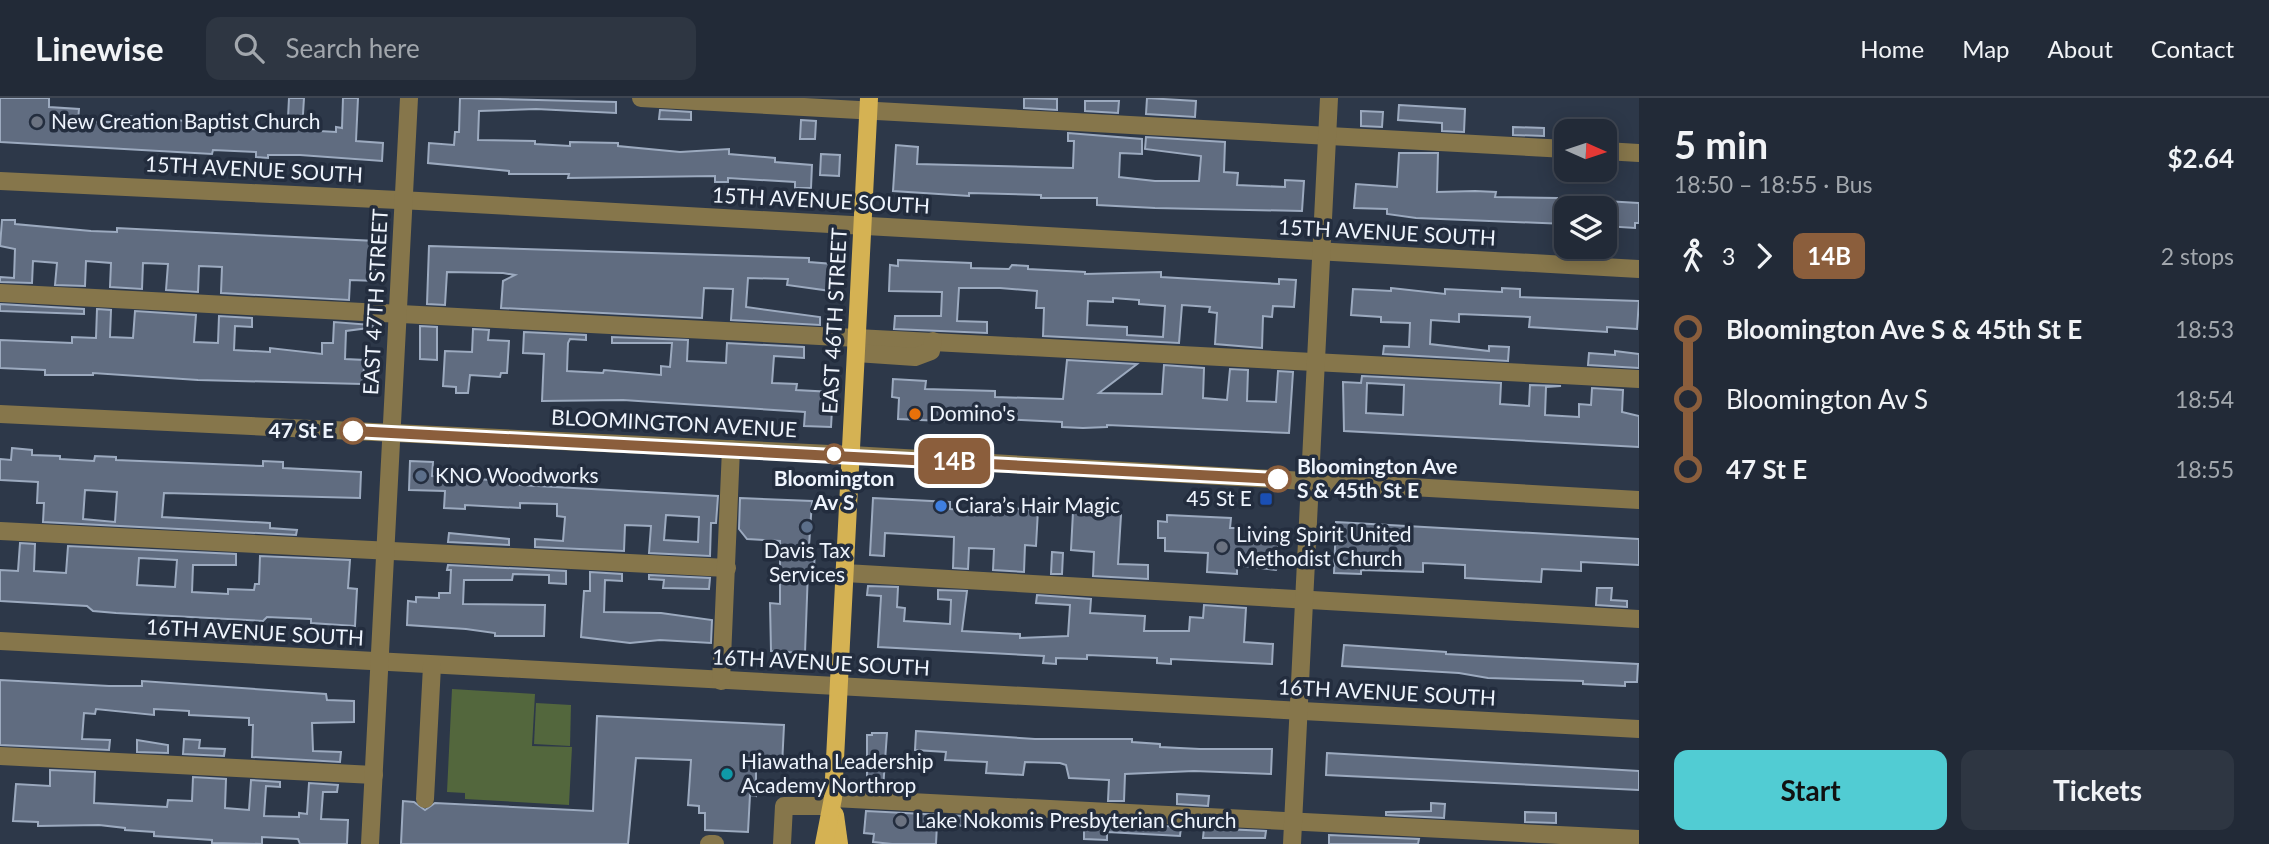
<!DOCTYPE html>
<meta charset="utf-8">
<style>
body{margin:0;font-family:Lato,sans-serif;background:#2e3642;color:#f1f3f6;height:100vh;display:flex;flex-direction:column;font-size:26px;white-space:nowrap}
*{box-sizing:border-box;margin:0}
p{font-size:23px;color:#a2a7ad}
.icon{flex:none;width:38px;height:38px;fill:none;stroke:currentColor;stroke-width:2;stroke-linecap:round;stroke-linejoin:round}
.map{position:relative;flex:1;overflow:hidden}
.side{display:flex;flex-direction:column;background:#222a37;width:630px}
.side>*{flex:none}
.badge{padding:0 14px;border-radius:10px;font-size:24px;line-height:46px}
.needle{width:46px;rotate:93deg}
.controls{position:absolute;left:1554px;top:21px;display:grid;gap:14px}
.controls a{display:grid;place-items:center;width:63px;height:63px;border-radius:14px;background:#222a37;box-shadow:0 4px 18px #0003,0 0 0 2px #3f4652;font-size:35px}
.map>.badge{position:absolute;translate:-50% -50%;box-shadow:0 0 0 4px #fff}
.legs{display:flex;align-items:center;gap:10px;height:77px;padding:0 35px;font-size:23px}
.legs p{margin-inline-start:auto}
.overview{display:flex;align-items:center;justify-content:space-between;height:119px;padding:0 35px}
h1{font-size:38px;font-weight:700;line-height:52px}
.primary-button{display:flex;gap:14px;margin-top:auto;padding:14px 35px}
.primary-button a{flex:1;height:80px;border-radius:14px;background:#51ccd3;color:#111;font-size:28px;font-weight:700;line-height:80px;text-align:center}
.primary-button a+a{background:#2e3642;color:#f1f3f6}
ul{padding:0 35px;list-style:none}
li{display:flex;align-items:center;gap:24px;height:70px;font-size:26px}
li i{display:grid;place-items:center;width:10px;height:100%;margin:0 9px;background:currentColor}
li i::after{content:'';width:18px;height:18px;margin:-9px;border:5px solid;border-radius:50%;background:#222a37}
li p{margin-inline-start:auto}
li:first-child i{background:linear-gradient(#0000 50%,currentColor 0)}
li:last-child i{background:linear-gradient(currentColor 50%,#0000 0)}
header{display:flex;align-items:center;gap:42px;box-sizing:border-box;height:98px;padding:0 35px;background:#222a37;border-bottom:2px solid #3f4652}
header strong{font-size:33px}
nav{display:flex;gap:38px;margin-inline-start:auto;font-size:24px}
.search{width:490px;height:63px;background:#2e3642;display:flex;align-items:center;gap:18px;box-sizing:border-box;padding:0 24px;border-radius:14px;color:#a2a7ad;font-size:26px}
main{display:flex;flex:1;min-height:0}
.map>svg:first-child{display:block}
.green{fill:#53673d}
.building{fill:#606c80;stroke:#9caabf;stroke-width:2;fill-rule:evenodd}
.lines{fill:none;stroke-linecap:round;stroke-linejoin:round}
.minor{stroke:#86764b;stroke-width:18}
.major{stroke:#d5b253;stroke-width:18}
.line-1-casing{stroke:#fff;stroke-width:16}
.line-1{stroke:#8b5e3c;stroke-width:10}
.worship-dot{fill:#6b7280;stroke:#232d3e;stroke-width:2.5}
.food-dot{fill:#e8710a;stroke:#232d3e;stroke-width:2.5}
.stop-1-dot{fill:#fff;stroke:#8b5e3c;stroke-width:3.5}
.service-dot{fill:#5c6f8a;stroke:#232d3e;stroke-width:2.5}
.transit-dot{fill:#1a4fb4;stroke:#232d3e;stroke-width:2.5}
.shop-dot{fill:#3f7fe0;stroke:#232d3e;stroke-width:2.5}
.culture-dot{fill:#0f9aa8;stroke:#232d3e;stroke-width:2.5}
.labels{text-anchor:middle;stroke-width:7;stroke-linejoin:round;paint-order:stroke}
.poi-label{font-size:21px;fill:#eef4fd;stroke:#232d3e;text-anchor:start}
.street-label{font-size:21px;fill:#eef4fd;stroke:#232d3e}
.stop-label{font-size:21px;font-weight:bold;fill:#eef4fd;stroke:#232d3e;text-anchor:end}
</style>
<header>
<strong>Linewise</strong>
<div class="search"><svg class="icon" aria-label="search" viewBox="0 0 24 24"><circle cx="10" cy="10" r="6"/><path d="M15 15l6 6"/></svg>Search here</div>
<nav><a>Home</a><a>Map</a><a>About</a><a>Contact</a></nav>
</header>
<main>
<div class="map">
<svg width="1639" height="746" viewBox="0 0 1639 746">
<rect width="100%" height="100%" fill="#2d3849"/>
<g class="green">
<polygon points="452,591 535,596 532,648 572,649 569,707 465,701 465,695 447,694"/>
<polygon points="536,605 571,607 570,648 534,646"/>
</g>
<g class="building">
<polygon points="0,0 49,0 49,9 79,11 78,23 112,24 113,18 142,19 218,26 217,30 280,32 281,19 288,20 289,0 304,0 302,32 336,34 336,29 342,30 343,0 358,0 356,43 383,45 382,63 300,57 268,57 268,60 256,59 256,54 213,52 212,56 0,44"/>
<polygon points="460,0 616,4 616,15 536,11 479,13 478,42 535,43 535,46 570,48 570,44 618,45 618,48 680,54 729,51 729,56 775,60 775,64 812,67 811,90 795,90 795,84 728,80 728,84 715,84 715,78 568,80 569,76 509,76 509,73 428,65 429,45 454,47 455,34 459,34"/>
<polygon points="1024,0 1057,1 1057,12 1024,10"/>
<polygon points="1147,0 1196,3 1195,19 1146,16"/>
<polygon points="1085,3 1119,3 1118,15 1085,13"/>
<polygon points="1399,7 1465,11 1464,34 1442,33 1442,25 1398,22"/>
<polygon points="660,12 691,14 691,22 659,21"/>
<polygon points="1361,13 1383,14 1382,29 1361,28"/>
<polygon points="801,22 816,23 815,41 800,41"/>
<polygon points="1513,29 1544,30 1544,38 1513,37"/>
<polygon points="1068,35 1142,41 1142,56 1120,55 1119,79 1155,83 1199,83 1201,58 1145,51 1146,39 1225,44 1224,74 1238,75 1237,87 1285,89 1285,82 1304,83 1302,113 1155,110 1097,107 1097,100 1041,100 1041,97 969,95 969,98 893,93 896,47 918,49 917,66 1073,70 1074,43 1068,43"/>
<polygon points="1399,55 1438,55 1437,94 1475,93 1496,94 1495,99 1557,100 1557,103 1566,104 1566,126 1416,120 1387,116 1387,111 1354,110 1356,86 1397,89"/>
<polygon points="821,56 840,57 839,78 820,77"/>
<polygon points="1605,103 1639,105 1639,125 1635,125 1635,130 1605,128"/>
<polygon points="2,122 15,122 15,126 91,133 117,134 117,130 376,143 376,183 350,182 349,202 221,195 222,169 199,168 198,194 166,192 168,166 143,165 142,191 110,189 111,165 86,163 85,188 55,187 57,165 33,163 32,185 0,184 0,179 14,180 15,151 0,148"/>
<polygon points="429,148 809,160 809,164 833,166 831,193 787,187 788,181 748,180 746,209 820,219 820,227 731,222 733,191 704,190 702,220 501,210 503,183 515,177 503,175 447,174 445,207 427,206"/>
<path d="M898 162 971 165V170L1009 171 1012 167 1028 168V171L1085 174V176L1161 174V179L1279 186V181L1296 182 1294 209 1273 208 1272 219 1263 218 1262 250 1215 246 1217 215 1209 214 1210 209 1182 207 1179 245 1043 238 1044 210H1036L1037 193 1000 190H959L957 223 987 224V235L894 231 895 218H941L942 194 889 193 890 167 898 168ZM1113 200 1139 202V206L1165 208 1163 239 1127 237V229L1087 227 1088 203 1113 204Z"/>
<polygon points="1391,190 1445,196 1445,191 1502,194 1502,190 1520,191 1520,199 1639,203 1637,231 1607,229 1607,234 1529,229 1530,219 1459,216 1459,224 1431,222 1430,246 1489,253 1489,248 1509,249 1508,263 1383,256 1384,248 1409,249 1410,225 1381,224 1381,219 1351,217 1353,191 1391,193"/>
<polygon points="0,206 84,211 84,216 0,213"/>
<polygon points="97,211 111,212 110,239 133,240 135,213 196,217 194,244 218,245 219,218 252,220 252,229 235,228 234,252 270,254 270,250 322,256 322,245 333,245 334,224 384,228 346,233 345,261 365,262 362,286 198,282 93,275 93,277 45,277 45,272 0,270 0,242 72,245 72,239 96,240"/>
<polygon points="420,228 437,229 437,262 420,261"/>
<polygon points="473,231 489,232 488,242 509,243 507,275 501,275 500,279 470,277 468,295 456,295 456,289 443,288 445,253 472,254"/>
<polygon points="524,234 586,237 586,242 570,241 568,245 567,273 603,275 604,272 661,277 661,268 670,269 672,245 612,245 612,239 688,242 687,263 726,265 727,245 804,249 804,260 774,258 772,285 797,286 796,292 833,294 831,329 804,328 805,314 623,302 542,303 544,256 523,255"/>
<polygon points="1615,253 1639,256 1639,270 1588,267 1589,255 1615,257"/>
<polygon points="1067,262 1137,266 1099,295 1162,296 1164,267 1204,270 1203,300 1227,302 1230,271 1248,272 1247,303 1276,304 1278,273 1293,274 1289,335 1107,327 1107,329 1083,330 1062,329 1062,324 964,319 964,324 898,321 899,300 892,299 893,281 926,283 925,291 995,293 995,299 1063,301"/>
<path d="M1362 278 1501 285 1500 306 1529 308 1530 287 1561 288 1546 289 1545 317 1579 319V306L1591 307 1592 290 1623 292 1622 314 1639 318V349L1344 333 1343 284 1361 285ZM1367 285 1404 287 1403 317 1366 315Z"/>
<path d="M12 350 32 352V357L60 358V361L94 363 95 358 116 359V362L263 368V363L283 364V370L361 374 360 400 164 395 162 419 270 425V430L297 432 296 437 43 424 44 405H37L38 384 0 382V361L11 362ZM85 392 117 394 115 424 83 421Z"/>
<path d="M410 363 433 364 432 378 520 384V387L718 398 716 425H711L710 458 649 455 651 428 625 427 624 453 535 449V441L563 443 565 419 557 418V406L520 405V410L465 407V411L444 410 445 393 409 392ZM666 417 699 419 698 444 664 442Z"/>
<polygon points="740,400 812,403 809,448 815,449 814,472 808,472 805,555 771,553 770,505 780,506 780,443 747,441 739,431"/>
<polygon points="873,400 950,404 950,411 984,413 990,409 1038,412 1036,448 1025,447 1024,474 993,472 994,451 969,450 968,471 953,470 954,439 885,435 884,458 870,457"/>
<polygon points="1073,414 1121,417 1118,466 1148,467 1148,481 1093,478 1094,454 1071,452"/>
<polygon points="1167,417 1231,420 1230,430 1238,430 1237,440 1278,439 1278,467 1276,472 1237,467 1237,476 1207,474 1208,455 1165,453 1165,440 1158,440 1158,423 1167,424"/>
<polygon points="1336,424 1639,441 1639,467 1581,464 1581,473 1542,471 1541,484 1465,480 1465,467 1423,465 1423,474 1361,472 1361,476 1334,475"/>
<polygon points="449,435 509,441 509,447 448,444"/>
<path d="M20 445 35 446 34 473 66 475 68 448 236 456V467H193L192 494 228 496V491L254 492 255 486H259L260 458 350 462 348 490 357 491 355 528 311 525V521L267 519 263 523 116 515 93 513 87 508 0 503V472L18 473ZM139 460 177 462 175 489 137 487Z"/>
<polygon points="1052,454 1063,455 1062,476 1051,476"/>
<polygon points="448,467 566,473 566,486 549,485 549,477 513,476 512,482 464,482 463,506 545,507 544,538 495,538 495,535 466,531 407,527 408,503 416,504 416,499 439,500 439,495 450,495 451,472 447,472"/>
<polygon points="590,474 622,476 622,483 605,482 604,514 661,515 712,522 711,545 660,542 630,545 581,539 584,493 590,493"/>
<polygon points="649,477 710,480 709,491 663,490 664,482 649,481"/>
<polygon points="868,488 898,489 897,509 905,510 904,523 950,526 951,502 938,501 938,492 967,493 962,533 1020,536 1020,540 1068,538 1070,507 1036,505 1037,497 1091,501 1090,515 1145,518 1144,533 1189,533 1190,519 1203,520 1204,507 1246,510 1244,544 1273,546 1272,566 1171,561 1171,566 1157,565 1157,560 1087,557 1087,561 1056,560 1056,566 1043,565 1044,558 878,549 881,498 867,497"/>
<polygon points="1597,490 1612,490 1611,502 1627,503 1627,509 1596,507"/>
<polygon points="1344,547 1446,554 1446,556 1638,566 1637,584 1625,584 1625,588 1583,586 1583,583 1488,580 1459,575 1342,568"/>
<polygon points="0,582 109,588 142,588 142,583 326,596 327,602 354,603 354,624 312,625 313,653 341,654 340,664 252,659 253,627 249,627 249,620 189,617 189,613 154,611 154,617 96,611 95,616 84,615 82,641 110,642 109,652 0,647"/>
<polygon points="597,618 784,627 782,668 756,667 756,698 750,697 748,734 705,732 705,715 699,715 699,708 688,707 691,662 636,660 628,746 401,746 403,703 414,704 425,712 435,705 593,713"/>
<polygon points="916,633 1035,641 1132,641 1132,644 1160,646 1160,649 1200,651 1272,651 1271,676 1194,673 1125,676 1124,703 1108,703 1109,682 1069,680 1066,667 1060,665 1025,664 1023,677 986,675 987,664 945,662 946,654 915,652"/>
<polygon points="872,635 887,635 883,691 867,690 867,637 872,637"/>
<polygon points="184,641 200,642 199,650 225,651 224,658 183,656"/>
<polygon points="137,642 168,647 168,655 137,654"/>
<polygon points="1327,655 1639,673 1639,692 1326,677"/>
<polygon points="50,672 95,674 94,705 167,709 168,702 192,703 193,679 226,681 225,710 249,712 251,682 280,684 280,689 266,688 264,718 299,719 299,715 307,716 309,685 338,687 337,694 323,694 321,721 348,722 347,746 300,746 298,741 262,739 262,746 212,745 212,742 154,738 154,734 125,732 125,730 99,727 38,728 38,724 13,723 16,686 50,688"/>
<polygon points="1177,696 1209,698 1208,708 1177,706"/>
<polygon points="1431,705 1445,706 1444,720 1386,717 1386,714 1431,713"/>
<polygon points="866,713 1040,722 1040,728 1024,727 1023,732 937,726 936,746 892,746 873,744 874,736 864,735"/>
<polygon points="1525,714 1556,715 1556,725 1525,724"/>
<polygon points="1084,724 1181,729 1180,738 1107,734 1107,742 1084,741"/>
<polygon points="1204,730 1266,733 1265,740 1203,740"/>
<polygon points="1329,737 1419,741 1418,746 1329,746"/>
</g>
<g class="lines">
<g class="minor">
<polyline points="641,0 1566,51"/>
<polyline points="1605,53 1639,55"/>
<polyline points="0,83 419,103 1639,171"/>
<polyline points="0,195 1639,281"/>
<polyline points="856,255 915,259 931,253 933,243"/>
<polyline points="0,316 851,357 1639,402"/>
<polyline points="0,433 727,470"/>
<polyline points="845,475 1639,521"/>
<polyline points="0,543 1639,631"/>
<polyline points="721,583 731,351"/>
<polyline points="0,658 374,677"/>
<polyline points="833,700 1639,741"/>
<polyline points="425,701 432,568"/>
<polyline points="370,746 409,0"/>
<polyline points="709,746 715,746"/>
<polyline points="782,746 784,708 832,708"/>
<polyline points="1292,746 1329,0"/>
</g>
<g class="major">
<polyline points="835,717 839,746"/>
<polyline points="824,746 833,700 869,0"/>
</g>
</g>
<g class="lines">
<defs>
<polyline id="line-1" points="353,333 1278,381"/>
</defs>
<use href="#line-1" class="line-1-casing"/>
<use href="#line-1" class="line-1"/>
</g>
<g class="worship-dot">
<circle cx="37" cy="24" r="7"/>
<circle cx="1222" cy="449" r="7"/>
<circle cx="901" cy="723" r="7"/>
</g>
<circle class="food-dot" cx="915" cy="316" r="7"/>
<g class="stop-1-dot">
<circle cx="353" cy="333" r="12"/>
<circle cx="834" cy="356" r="9"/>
<circle cx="1278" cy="381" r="12"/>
</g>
<g class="service-dot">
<circle cx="421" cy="378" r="7"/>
<circle cx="807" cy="429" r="7"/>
</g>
<rect class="transit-dot" x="1259" y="394" width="14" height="14" rx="3.5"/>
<circle class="shop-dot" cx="941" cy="408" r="7"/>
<circle class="culture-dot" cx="727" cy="676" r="7"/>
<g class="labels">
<g class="poi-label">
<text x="51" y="31">New Creation Baptist Church</text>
<text x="929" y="323">Domino's</text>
<text x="435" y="385">KNO Woodworks</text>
<text x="1252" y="408" text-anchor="end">45 St E</text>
<text x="955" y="415">Ciara’s Hair Magic</text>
<text x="1236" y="444">Living Spirit United<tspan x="1236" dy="24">Methodist Church</tspan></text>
<text x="807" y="460" text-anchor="middle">Davis Tax<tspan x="807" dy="24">Services</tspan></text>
<text x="741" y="671">Hiawatha Leadership<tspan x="741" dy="24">Academy Northrop</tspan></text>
<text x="915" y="730">Lake Nokomis Presbyterian Church</text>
</g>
<g class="street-label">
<text transform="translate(254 72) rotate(3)" y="7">15TH AVENUE SOUTH</text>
<text transform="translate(821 103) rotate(3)" y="7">15TH AVENUE SOUTH</text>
<text transform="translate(1387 135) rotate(3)" y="7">15TH AVENUE SOUTH</text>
<text transform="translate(376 204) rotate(-87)" y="7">EAST 47TH STREET</text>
<text transform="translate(835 223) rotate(-87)" y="7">EAST 46TH STREET</text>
<text transform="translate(674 326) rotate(3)" y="7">BLOOMINGTON AVENUE</text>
<text transform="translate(255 535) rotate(3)" y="7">16TH AVENUE SOUTH</text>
<text transform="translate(821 565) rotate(3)" y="7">16TH AVENUE SOUTH</text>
<text transform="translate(1387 595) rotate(3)" y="7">16TH AVENUE SOUTH</text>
</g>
<g class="stop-label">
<text x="334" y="340">47 St E</text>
<text x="1297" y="376" text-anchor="start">Bloomington Ave<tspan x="1297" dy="24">S &amp; 45th St E</tspan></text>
<text x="834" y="388" text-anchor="middle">Bloomington<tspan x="834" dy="24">Av S</tspan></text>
</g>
</g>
</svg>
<div class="controls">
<a><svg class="needle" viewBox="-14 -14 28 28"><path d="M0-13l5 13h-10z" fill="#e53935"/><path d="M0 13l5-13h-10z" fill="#a2a7ad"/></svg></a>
<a><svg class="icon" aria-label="layers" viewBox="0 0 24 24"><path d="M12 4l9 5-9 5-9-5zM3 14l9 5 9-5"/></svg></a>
</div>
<b class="badge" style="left:954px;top:363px;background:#8b5e3c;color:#fff">14B</b>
</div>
<section class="side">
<div class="overview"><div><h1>5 min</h1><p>18:50 – 18:55 · Bus</p></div><b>$2.64</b></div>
<div class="legs"><svg class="icon" aria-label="walk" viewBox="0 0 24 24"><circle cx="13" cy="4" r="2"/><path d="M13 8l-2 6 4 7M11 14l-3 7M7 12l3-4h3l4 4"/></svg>3<svg class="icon" aria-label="forward" viewBox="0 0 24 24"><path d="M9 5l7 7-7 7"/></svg><b class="badge" style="background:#8b5e3c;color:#fff">14B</b><p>2 stops</p></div>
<ul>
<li><i style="color:#8b5e3c"></i><b>Bloomington Ave S &amp; 45th St E</b><p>18:53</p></li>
<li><i style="color:#8b5e3c"></i><span>Bloomington Av S</span><p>18:54</p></li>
<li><i style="color:#8b5e3c"></i><b>47 St E</b><p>18:55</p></li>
</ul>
<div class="primary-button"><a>Start</a><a>Tickets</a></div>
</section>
</main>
